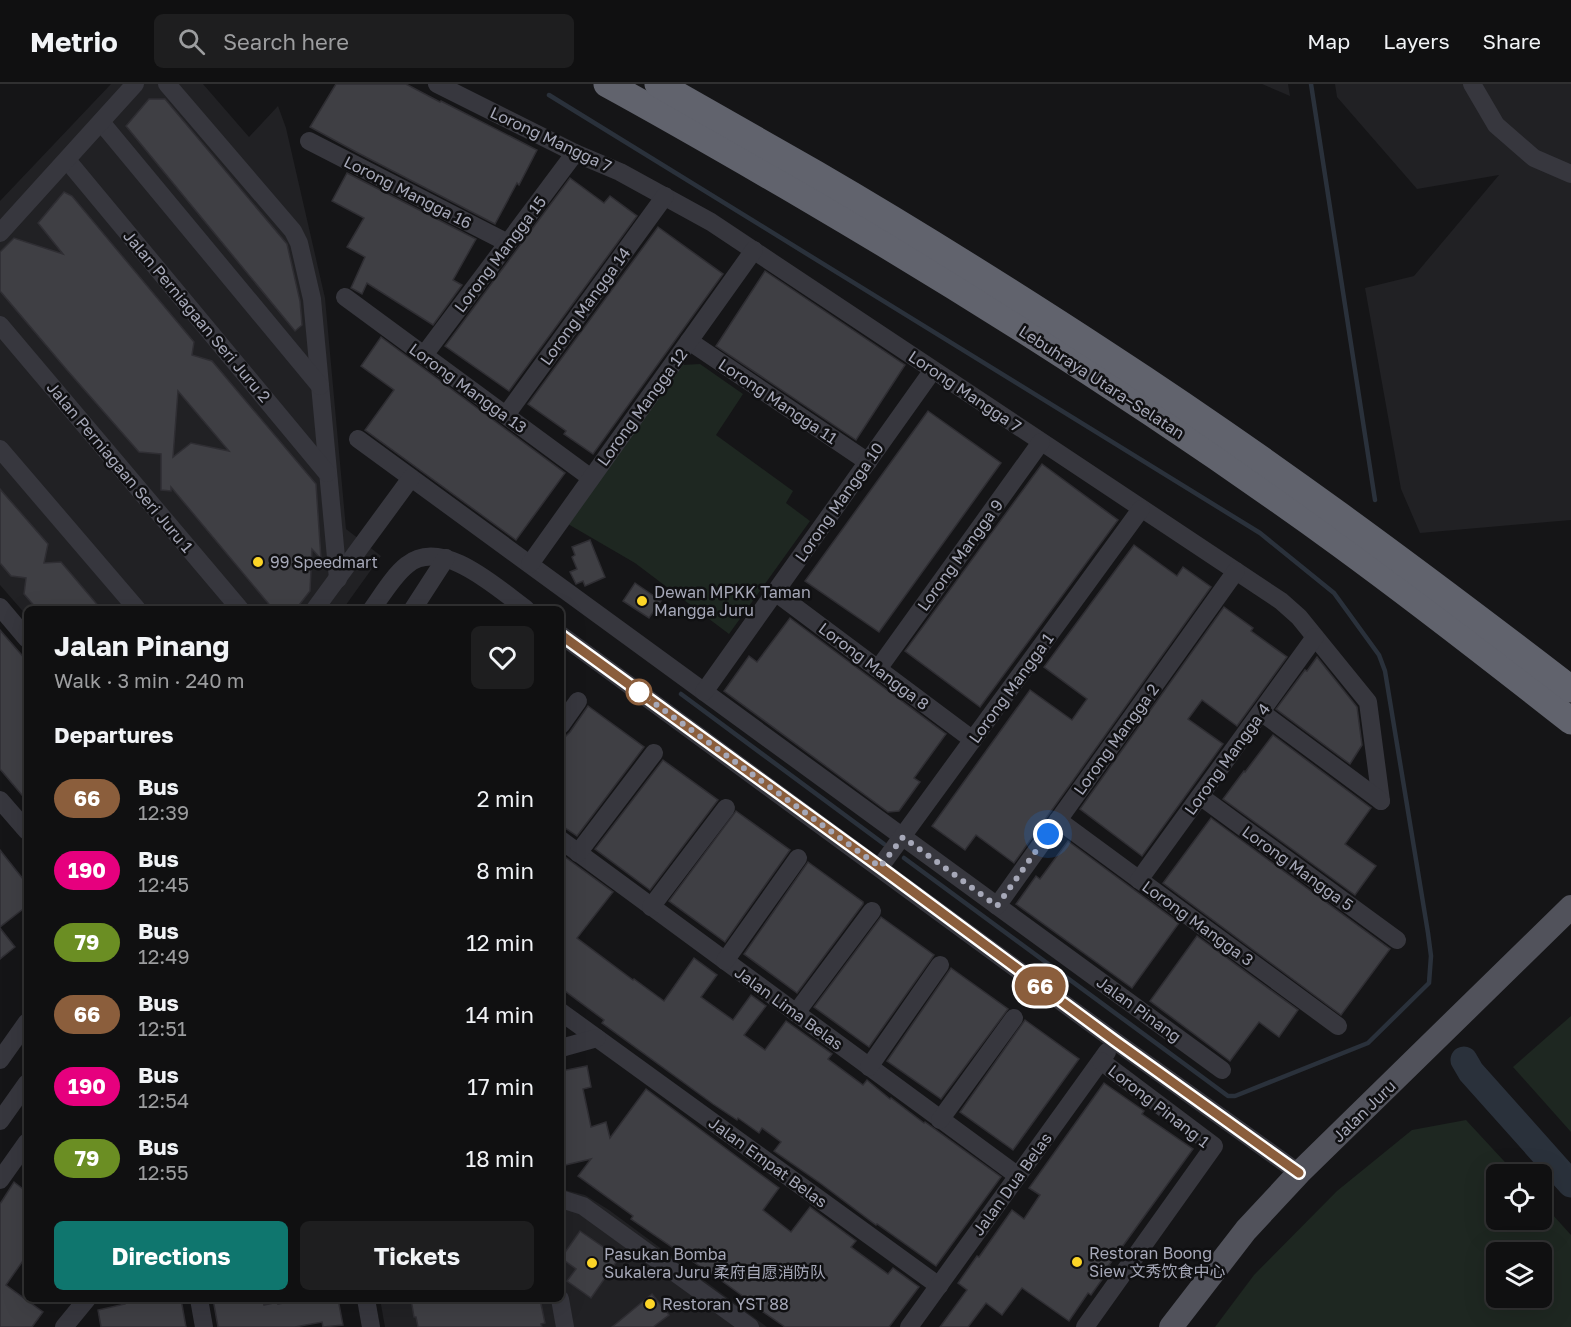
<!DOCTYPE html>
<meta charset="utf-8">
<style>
body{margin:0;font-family:"Golos Text","Noto Sans SC",sans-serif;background:#1e1e1f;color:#f1f3f6;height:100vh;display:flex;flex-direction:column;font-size:22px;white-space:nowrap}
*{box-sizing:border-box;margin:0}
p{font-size:20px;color:#9c9d9f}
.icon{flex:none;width:33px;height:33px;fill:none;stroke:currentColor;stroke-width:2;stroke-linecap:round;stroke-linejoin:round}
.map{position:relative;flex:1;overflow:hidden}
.side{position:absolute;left:24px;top:522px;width:540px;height:696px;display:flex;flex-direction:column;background:#101011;border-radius:9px;box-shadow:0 6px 24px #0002,0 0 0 2px #303031}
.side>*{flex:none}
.badge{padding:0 12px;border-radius:20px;font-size:21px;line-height:39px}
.fabs{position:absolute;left:1486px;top:1080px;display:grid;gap:12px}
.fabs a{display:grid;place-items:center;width:66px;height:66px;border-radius:9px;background:#101011;box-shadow:0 6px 24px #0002,0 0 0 2px #303031;font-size:30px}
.you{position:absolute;width:30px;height:30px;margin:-15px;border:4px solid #fff;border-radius:50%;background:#1a73e8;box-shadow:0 0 0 9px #1a73e833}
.map>.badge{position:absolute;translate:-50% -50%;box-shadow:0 0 0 3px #fff}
h2{padding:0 30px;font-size:22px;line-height:54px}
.round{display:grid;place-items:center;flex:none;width:63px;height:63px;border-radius:9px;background:#1e1e1f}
.head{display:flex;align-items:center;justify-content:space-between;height:102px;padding:0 30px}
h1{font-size:28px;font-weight:700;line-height:45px}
.cta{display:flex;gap:12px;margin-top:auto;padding:12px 30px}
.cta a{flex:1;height:69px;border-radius:9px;background:#0f766e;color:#fff;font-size:24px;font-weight:700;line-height:69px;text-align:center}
.cta a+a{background:#1e1e1f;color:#f1f3f6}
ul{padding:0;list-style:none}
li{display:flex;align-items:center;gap:18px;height:72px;padding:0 30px}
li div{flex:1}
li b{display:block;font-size:22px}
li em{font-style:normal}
li .badge{min-width:66px;font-weight:700;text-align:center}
header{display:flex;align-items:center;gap:36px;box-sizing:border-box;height:84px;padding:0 30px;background:#101011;border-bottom:2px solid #303031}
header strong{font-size:28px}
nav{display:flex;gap:33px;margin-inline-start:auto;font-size:21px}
.search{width:420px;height:54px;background:#1e1e1f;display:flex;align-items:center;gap:15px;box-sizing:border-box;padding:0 21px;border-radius:9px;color:#9c9d9f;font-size:22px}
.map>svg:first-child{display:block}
.built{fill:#212124}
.green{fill:#1e2721;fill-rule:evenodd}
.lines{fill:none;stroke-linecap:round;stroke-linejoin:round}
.stream{stroke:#2a313b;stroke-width:4.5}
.river{stroke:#2a313b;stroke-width:27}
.building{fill:#3f3f44;stroke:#2f2e33;stroke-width:1.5;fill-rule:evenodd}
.minor{stroke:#37373e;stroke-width:18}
.major{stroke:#51525b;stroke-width:24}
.highway{stroke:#61636d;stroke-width:27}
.line-casing{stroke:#fff;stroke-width:14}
.line{stroke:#8b5e3c;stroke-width:9}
.walk{stroke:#a6a8b8;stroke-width:6;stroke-dasharray:0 10.8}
.poi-dot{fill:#fcd527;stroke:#101012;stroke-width:2}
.stop-dot{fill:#fff;stroke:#8b5e3c;stroke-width:3}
.labels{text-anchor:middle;stroke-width:5;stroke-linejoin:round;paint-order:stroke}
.street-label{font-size:16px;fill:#a6a8b8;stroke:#101012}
.poi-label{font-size:16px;fill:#a6a8b8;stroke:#101012;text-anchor:start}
</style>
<header>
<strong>Metrio</strong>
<div class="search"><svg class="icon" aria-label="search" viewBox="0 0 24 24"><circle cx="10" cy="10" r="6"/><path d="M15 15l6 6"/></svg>Search here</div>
<nav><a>Map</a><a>Layers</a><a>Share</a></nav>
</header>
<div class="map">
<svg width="1571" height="1243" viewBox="0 0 1571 1243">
<rect width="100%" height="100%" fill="#151517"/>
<g class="built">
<polygon points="111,0 203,0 249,53 278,22 286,44 325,214 346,445 381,472 343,525 27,525 27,532 0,501 0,117"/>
<polygon points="1262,0 1288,0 1290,12"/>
<polygon points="1335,0 1571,0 1571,436 1420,449 1401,405 1365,204 1414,192 1499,91 1417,105 1337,13"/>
<polygon points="561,1105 585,1111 609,1126 767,1243 385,1243 380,1215 561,1215"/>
</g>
<g class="green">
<polygon points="700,280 743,310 716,351 793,407 786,419 810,437 729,550 635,479 568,440 682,281"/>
<polygon points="1571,932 1571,1048 1513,983"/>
<path d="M1466 1036 1516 1090H1497V1136H1542V1119L1571 1151V1243H1215L1254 1191 1337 1107 1412 1046ZM1542 1168V1214H1497V1168Z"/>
</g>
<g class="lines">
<g class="stream">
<polyline points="1311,0 1375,416"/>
<polyline points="549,11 1260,449 1334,509 1379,571 1385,587 1428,849 1431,872 1429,899 1368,959 1235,1012 1228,1012 904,774"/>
<polyline points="681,610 884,760"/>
</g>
<polyline class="river" points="1464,976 1471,988 1571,1100"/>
</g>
<g class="building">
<polygon points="336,0 406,0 440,18 441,17 537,66 519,101 517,99 495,140 358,69 310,43"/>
<polygon points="149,15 165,15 287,160 300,217 302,241 295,247 126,42"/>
<polygon points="347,89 476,155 453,196 462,201 433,241 367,199 362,210 351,204 365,173 347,163 364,134 332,117"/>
<polygon points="570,94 604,119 610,112 637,132 509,307 445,262"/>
<path d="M64 108 72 112 194 258 192 271 212 277 316 400 321 475 312 465 310 507 296 525H273L171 403V407L161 406V370L139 368 67 286 0 207V168L14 154 63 170 38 139ZM178 307 229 367 191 359 173 373Z"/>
<polygon points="658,143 723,190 593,370 564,350 566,347 528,320"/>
<polygon points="765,187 905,281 856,356 716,262"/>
<polygon points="381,253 565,389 516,456 365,346 394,306 361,282"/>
<polygon points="928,327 1001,379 879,548 805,497"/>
<polygon points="1042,380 1118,436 980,623 905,567"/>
<polygon points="0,405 48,460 44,479 61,478 101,525 37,525 24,510 26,494 11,492 0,479"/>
<polygon points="590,456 605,493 585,502 583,497 576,500 570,488 577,485 572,473 575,471 572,463"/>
<polygon points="1134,461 1177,492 1183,483 1211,503 1014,779 976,751 965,766 932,742 1030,606 1072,636 1087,615 1044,583"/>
<polygon points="635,499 661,517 649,534 623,517"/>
<polygon points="1224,523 1253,544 1251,547 1287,573 1237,642 1202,616 1188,635 1223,660 1142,772 1080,725"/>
<polygon points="790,534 946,650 914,694 920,698 899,727 888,728 724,607 749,572 757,578"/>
<polygon points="0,546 27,577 27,717 0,685"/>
<polygon points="1317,573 1357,623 1362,661 1350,680 1276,625 1305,586 1307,587"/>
<polygon points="588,622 644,663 577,752 561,741 561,657 570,648"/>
<polygon points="1273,651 1371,724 1345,760 1376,782 1355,811 1223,715 1244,687 1245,688"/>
<polygon points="663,676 718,716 650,806 595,765"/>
<polygon points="736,727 790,766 725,858 669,817"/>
<polygon points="1211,734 1390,865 1341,931 1163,799"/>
<polygon points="1068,757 1179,839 1132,904 1016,820 1036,792 1040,795"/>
<polygon points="0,766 27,800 27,822 0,843"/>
<polygon points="561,770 613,808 577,854 633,896 634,895 664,917 694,874 717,891 701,913 733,936 751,911 766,922 744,951 765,966 786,937 832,970 828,975 863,1001 867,996 890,1015 891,1014 924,1039 925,1038 1001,1093 936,1182 877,1140 876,1141 820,1099 774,1067 781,1058 762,1044 759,1049 738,1034 737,1036 713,1020 602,939 604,936 561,904"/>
<polygon points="808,778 863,818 863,820 797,909 744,870"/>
<polygon points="881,833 934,871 869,963 814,923"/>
<polygon points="0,844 15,863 0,875"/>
<polygon points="1197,852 1298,926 1279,953 1259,938 1230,977 1150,917"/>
<polygon points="951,884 1008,925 941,1015 887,977"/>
<polygon points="1025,936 1079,975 1013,1066 960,1028"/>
<polygon points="587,982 591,1003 583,1005 591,1043 606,1038 610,1054 646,1005 779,1104 763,1126 791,1148 810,1123 856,1157 851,1163 888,1190 893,1184 919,1203 889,1243 785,1243 743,1214 744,1213 704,1184 704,1185 631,1135 633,1132 578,1092 591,1075 561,1082 561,987"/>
<polygon points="1104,999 1144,1027 1142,1030 1193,1065 1109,1181 1111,1183 1091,1211 1088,1209 1069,1237 1022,1204 1002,1231 986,1219 968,1243 940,1243 967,1206 958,1199 977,1172 979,1173 1012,1126 1024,1135 1040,1111 1029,1104"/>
<polygon points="14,1098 27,1108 27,1171 6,1201 43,1228 32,1243 0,1243 0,1120"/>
<polygon points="580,1147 619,1174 591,1214 567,1197 576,1185 561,1174"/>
<polygon points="652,1210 669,1231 653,1243 612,1243"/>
<polygon points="124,1215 181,1215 186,1243 101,1243 98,1226 125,1220"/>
<polygon points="213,1215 263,1215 264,1221 278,1218 278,1220 303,1215 338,1215 343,1241 323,1243 322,1238 295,1243 218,1243"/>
<polygon points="411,1215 540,1215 545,1239 541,1240 542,1243 418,1243 416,1233 414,1233"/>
</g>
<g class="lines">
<g class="minor">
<polyline points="167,0 293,147 299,159 312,215 338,495"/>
<polyline points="437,0 575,69 620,88 711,138 1281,517 1299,533 1368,618 1381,717"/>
<polyline points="1472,0 1496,41 1534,74 1571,90"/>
<polyline points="101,38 320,302"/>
<polyline points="309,57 508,159"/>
<polyline points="67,76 327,389"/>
<polyline points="0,149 135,0"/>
<polyline points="345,213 591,394"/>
<polyline points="0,241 240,525"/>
<polyline points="689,257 868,378"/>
<polyline points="424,271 575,69"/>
<polyline points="506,331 665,112"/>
<polyline points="358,355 1222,986"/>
<polyline points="0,365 137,525"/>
<polyline points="530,480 754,166"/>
<polyline points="775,508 973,656"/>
<polyline points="0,523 27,555"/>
<polyline points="315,525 411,394"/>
<path d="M372 525C382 511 394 491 407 481 442 452 498 505 526 525"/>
<polyline points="413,525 446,474"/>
<polyline points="561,551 1115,957 1299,1089"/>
<polyline points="878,585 1041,358"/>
<polyline points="704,608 933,286"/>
<polyline points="1261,628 1381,717"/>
<polyline points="561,641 578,617"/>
<polyline points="1200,712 1397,856"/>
<polyline points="0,716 27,747"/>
<polyline points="1058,736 1338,942"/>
<polyline points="561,756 1018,1092"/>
<polyline points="578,769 654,669"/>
<polyline points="880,783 1141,425"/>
<polyline points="1139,796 1315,553"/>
<polyline points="997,822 1236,487"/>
<polyline points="651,823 726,724"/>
<polyline points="725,877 798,774"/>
<polyline points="561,928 939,1202"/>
<polyline points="796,929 872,827"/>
<polyline points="561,964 597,954"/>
<polyline points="0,976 27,938"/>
<polyline points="869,983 940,881"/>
<polyline points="940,1036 1014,934"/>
<polyline points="0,1037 27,999"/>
<polyline points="0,1096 27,1058"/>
<polyline points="561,1115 583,1122 750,1243"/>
<polyline points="199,1215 204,1243"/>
<polyline points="366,1215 371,1243"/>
<polyline points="560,1215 565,1243"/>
<polyline points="64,1243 87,1215"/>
<polyline points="909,1243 1107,968"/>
<polyline points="1085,1243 1214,1062 1101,977"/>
</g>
<polyline class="major" points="1171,1243 1246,1146 1299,1089 1571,823"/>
<g class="highway">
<path d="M607 0C675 37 742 76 809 115 991 222 1169 336 1340 460 1418 517 1495 577 1571 637"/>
<path d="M658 0C711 30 764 60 816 90 914 147 1011 208 1106 270 1266 374 1420 489 1571 605"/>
</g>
</g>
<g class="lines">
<defs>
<polyline id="line" points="561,551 880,783 1115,957 1299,1089"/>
</defs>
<use href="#line" class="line-casing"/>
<use href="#line" class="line"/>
<polyline class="walk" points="639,608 880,783 903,753 997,822 1048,750"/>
</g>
<g class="poi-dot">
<circle cx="258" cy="478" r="6"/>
<circle cx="642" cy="517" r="6"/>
<circle cx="1077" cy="1178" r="6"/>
<circle cx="592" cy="1179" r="6"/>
<circle cx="650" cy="1220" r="6"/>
</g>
<circle class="stop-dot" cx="639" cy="608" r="12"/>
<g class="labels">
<g class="street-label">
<text transform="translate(551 55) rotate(25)" y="6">Lorong Mangga 7</text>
<text transform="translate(408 108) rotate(27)" y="6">Lorong Mangga 16</text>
<text transform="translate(500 170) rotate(-53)" y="6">Lorong Mangga 15</text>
<text transform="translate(585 222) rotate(-54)" y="6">Lorong Mangga 14</text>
<text transform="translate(197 232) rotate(50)" y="6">Jalan Perniagaan Seri Juru 2</text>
<text transform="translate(1102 298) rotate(33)" y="6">Lebuhraya Utara–Selatan</text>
<text transform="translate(468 304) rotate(36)" y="6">Lorong Mangga 13</text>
<text transform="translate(965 307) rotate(34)" y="6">Lorong Mangga 7</text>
<text transform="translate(778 317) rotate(34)" y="6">Lorong Mangga 11</text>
<text transform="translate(642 323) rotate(-54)" y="6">Lorong Mangga 12</text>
<text transform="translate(120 383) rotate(50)" y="6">Jalan Perniagaan Seri Juru 1</text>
<text transform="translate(839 418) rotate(-55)" y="6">Lorong Mangga 10</text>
<text transform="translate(960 471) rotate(-54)" y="6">Lorong Mangga 9</text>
<text transform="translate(874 582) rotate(37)" y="6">Lorong Mangga 8</text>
<text transform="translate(1011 604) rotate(-54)" y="6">Lorong Mangga 1</text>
<text transform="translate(1116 655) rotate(-54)" y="6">Lorong Mangga 2</text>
<text transform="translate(1227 675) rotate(-54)" y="6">Lorong Mangga 4</text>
<text transform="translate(1298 784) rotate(36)" y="6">Lorong Mangga 5</text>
<text transform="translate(1198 839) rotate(36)" y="6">Lorong Mangga 3</text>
<text transform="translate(789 924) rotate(36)" y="6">Jalan Lima Belas</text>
<text transform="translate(1139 925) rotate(36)" y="6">Jalan Pinang</text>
<text transform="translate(1159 1022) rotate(38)" y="6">Lorong Pinang 1</text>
<text transform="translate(1364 1027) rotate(-44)" y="6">Jalan Juru</text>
<text transform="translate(768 1078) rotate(36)" y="6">Jalan Empat Belas</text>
<text transform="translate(1012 1100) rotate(-54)" y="6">Jalan Dua Belas</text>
</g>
<g class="poi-label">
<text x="270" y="484">99 Speedmart</text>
<text x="654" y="514">Dewan MPKK Taman<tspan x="654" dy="18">Mangga Juru</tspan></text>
<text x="1089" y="1175">Restoran Boong<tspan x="1089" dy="18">Siew 文秀饮食中心</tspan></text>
<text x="604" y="1176">Pasukan Bomba<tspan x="604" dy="18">Sukalera Juru 柔府自愿消防队</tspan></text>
<text x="662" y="1226">Restoran YST 88</text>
</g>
</g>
</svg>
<div class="fabs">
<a><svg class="icon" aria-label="locate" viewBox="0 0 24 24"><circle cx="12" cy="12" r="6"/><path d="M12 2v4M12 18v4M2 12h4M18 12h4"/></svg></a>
<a><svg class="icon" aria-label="layers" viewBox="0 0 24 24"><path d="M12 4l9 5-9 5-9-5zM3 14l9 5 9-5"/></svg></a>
</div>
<div class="you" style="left:1048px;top:750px"></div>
<b class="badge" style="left:1040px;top:902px;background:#8b5e3c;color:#fff">66</b>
<section class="side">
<div class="head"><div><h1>Jalan Pinang</h1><p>Walk · 3 min · 240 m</p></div><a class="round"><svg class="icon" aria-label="heart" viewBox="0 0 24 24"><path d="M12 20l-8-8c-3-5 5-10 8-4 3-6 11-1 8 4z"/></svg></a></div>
<h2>Departures</h2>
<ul>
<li><span class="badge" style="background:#8b5e3c;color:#fff">66</span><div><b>Bus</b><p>12:39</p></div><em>2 min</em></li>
<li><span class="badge" style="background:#e6007e;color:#fff">190</span><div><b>Bus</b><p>12:45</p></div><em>8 min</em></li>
<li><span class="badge" style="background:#6b8e23;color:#fff">79</span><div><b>Bus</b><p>12:49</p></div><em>12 min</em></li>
<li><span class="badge" style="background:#8b5e3c;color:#fff">66</span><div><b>Bus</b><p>12:51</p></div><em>14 min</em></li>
<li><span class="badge" style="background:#e6007e;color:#fff">190</span><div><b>Bus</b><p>12:54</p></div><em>17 min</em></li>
<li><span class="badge" style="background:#6b8e23;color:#fff">79</span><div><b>Bus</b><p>12:55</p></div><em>18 min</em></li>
</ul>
<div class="cta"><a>Directions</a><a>Tickets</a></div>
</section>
</div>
